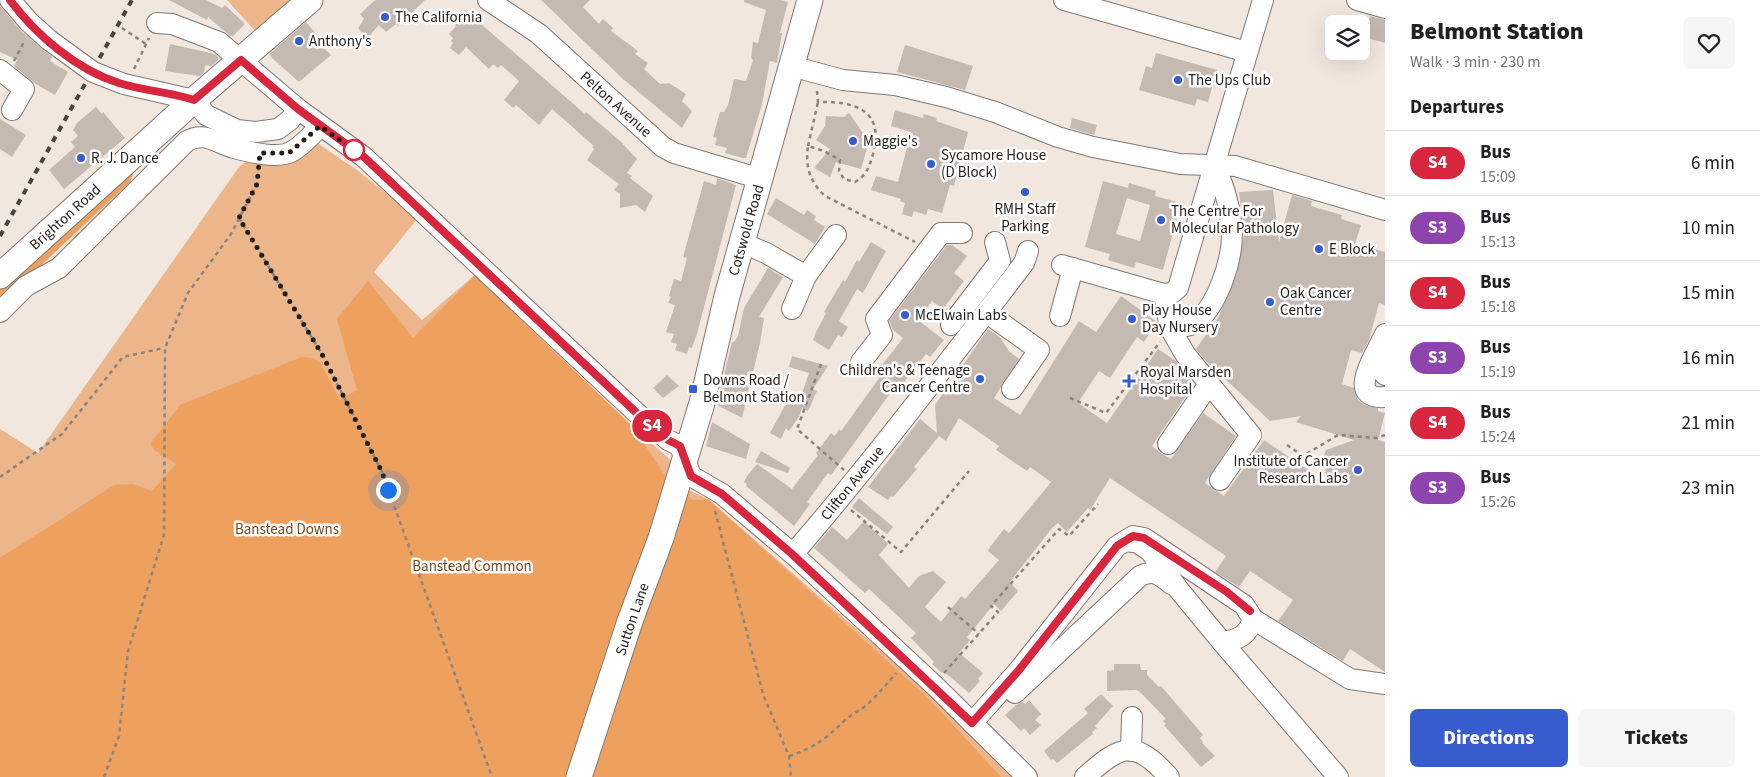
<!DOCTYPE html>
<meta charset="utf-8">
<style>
body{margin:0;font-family:"Source Sans 3",sans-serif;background:#f6f6f6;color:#202124;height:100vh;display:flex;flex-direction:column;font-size:19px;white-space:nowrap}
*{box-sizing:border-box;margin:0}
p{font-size:16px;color:#757577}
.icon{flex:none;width:28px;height:28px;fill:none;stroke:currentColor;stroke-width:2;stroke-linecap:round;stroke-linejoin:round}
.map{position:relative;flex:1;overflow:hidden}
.details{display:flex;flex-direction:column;background:#fff;width:375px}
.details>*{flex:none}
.badge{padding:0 10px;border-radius:16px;font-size:18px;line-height:32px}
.fabs{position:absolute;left:1325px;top:15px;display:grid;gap:10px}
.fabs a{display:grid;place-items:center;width:45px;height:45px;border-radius:8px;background:#fff;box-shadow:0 5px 20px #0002;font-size:25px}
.you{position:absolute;width:25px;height:25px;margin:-12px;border:4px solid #fff;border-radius:50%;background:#1a73e8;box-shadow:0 0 0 8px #1a73e833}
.map>.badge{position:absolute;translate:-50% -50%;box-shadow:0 0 0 2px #fff}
h2{padding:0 25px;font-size:19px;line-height:45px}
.round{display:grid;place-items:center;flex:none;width:52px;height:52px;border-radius:8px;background:#f6f6f6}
.head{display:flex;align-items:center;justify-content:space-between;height:85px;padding:0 25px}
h1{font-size:24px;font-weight:800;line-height:38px}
.action{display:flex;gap:10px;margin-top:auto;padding:10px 25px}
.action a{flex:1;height:58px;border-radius:8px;background:#375ccd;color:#fff;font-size:20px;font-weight:800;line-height:58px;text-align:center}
.action a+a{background:#f6f6f6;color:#202124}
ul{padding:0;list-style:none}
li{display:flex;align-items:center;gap:15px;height:65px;padding:0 25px;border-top:1px solid #e0e0e0}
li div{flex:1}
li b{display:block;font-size:19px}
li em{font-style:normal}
li .badge{min-width:55px;font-weight:700;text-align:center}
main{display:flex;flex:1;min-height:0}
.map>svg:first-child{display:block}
.green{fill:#ecb58a}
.forest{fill:#eea05e}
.building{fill:#c4bab2;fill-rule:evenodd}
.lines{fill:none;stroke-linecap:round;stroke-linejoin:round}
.minor-casing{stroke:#817871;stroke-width:22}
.major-casing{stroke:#817871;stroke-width:27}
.path{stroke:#8a847e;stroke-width:2.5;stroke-dasharray:4 4;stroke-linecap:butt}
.minor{stroke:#fff;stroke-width:20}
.major{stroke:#fff;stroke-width:25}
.rail{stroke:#47433f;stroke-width:4;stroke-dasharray:6 6;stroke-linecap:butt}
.minor-bridge-casing{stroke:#817871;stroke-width:22;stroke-linecap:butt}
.minor-bridge{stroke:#fff;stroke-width:20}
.line-casing{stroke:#fff;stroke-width:11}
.line{stroke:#d7263d;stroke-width:8}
.walk{stroke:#201d1a;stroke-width:5;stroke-dasharray:0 9}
.poi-dot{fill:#375ccd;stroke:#fff;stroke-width:2}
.stop-dot{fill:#fff;stroke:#d7263d;stroke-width:2.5}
.labels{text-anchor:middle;stroke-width:5;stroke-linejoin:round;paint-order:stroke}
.poi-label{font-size:15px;fill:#201d1a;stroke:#fff;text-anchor:start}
.street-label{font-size:15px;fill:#201d1a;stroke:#fff}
.park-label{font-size:15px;fill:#7c4818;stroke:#fff}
</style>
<main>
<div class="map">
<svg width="1385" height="777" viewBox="0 0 1385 777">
<rect width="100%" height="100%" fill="#f1e7df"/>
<g class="green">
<polygon points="227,0 296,0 256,32"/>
<polygon points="317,143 357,170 418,218 374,272 422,320 475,275 633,427 674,463 669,481 708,499 1025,777 0,777 0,429 38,453 239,167 249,159"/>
</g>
<g class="forest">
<polygon points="135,170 130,182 33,273 0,300 0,288"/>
<polygon points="475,275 633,427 668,480 693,500 708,499 929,699 1001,777 0,777 0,558 114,485 133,484 152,491 176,464 154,450 150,444 180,405 302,357 314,358 320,362 340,400 357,390 337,319 368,281 413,338"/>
</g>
<g class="building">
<polygon points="169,0 206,0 222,8 225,5 245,24 233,36 230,36 208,17 207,20"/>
<polygon points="375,0 425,0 398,26 396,24 386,32 379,25 370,35 364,36 358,28 364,19 360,14"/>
<polygon points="541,0 590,0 583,7 599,24 603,19 613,28 611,31 638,51 635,54 648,63 644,69 660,84 669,83 686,94 682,101 692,111 682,128 623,79"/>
<polygon points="744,0 780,0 788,2 780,33 782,33 777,63 770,61 762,104 746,158 743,158 725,153 727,148 715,145 717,138 713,137 720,112 724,112 728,105 734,79 746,81 753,60 751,58 753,42 758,43 766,10 744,2"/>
<polygon points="0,6 21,31 52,57 50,61 68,72 55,95 34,83 14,66 17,60 0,52"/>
<polygon points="465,10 585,114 586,112 620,141 637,159 627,173 632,176 630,178 653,196 645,212 636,205 620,208 620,194 614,190 619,184 587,160 594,149 592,147 594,146 552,109 539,125 516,105 513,108 504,100 519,81 501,65 498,68 493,64 489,69 466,47 459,55 450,48 453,43 451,41 453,38 449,34 456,26 453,23"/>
<polygon points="1370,16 1385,20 1385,43 1364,37"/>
<polygon points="306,22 319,37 316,40 331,55 299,82 271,57 270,53"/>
<polygon points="170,44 215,54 218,57 218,60 211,66 205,65 204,73 200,76 165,71"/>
<polygon points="905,45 973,66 965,90 897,72"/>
<polygon points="1156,53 1217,70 1208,102 1197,99 1195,106 1139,90 1146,66 1152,68"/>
<polygon points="96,107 102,114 103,112 125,138 64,189 49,170 75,147 71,142 78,136 73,130 77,123"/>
<polygon points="895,110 923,118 924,114 937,118 936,121 968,132 954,186 950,185 942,213 928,209 926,215 914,211 912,217 902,214 905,203 900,201 901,199 871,190 876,176 898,182 911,132 891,126"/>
<polygon points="849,113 865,136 870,138 861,169 836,162 830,177 814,168 830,149 816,140 825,126 826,116 844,117"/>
<polygon points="1072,118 1097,125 1094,135 1070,128"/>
<polygon points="0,119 26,135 12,157 0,149"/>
<polygon points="717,178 736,185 697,334 692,348 689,347 687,354 675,350 677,344 671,342 674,334 666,332 675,305 668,303 671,297 669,296 674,279 681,281 687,258 683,257 704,181 716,185"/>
<path d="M1103 181 1128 188 1129 183 1156 191 1155 196 1181 203 1163 270 1136 262 1134 268 1108 260 1110 254 1085 247ZM1127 198 1150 205 1140 241 1116 234Z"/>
<polygon points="1273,190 1279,242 1292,195 1312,201 1311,206 1342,215 1341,219 1361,225 1355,244 1385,252 1385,305 1379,303 1369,340 1362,353 1351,350 1342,384 1354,388 1358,400 1365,405 1378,408 1378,411 1385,413 1378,440 1385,442 1385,672 1350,649 1343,661 1278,621 1293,600 1250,571 1239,587 1215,572 1226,556 1110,478 1090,510 1088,508 1067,532 1058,523 1052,528 1010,582 1018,591 1001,611 994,604 967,637 970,640 959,653 983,673 978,679 980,681 969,693 952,678 943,672 942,673 932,664 934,662 911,638 916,633 869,589 865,593 814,548 832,527 847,540 864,521 888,544 879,555 909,588 919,576 933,571 946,582 925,607 941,622 961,596 965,599 999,560 988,551 990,547 1004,529 1009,533 1051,482 1030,467 1027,471 996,450 999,446 959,418 946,441 939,436 914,467 917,469 893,497 891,496 888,500 868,487 920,419 937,433 935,405 988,329 1000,337 1009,351 1019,359 994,398 1020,415 1079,321 1096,332 1121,296 1157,322 1144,342 1137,337 1110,378 1099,371 1078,403 1107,423 1158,349 1176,361 1194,384 1152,446 1161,453 1171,459 1203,413 1236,436 1205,483 1224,496 1264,440 1327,483 1324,455 1326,450 1354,440 1296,422 1301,416 1270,421 1206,361 1196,349 1218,318 1237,273 1244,235 1239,192"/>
<polygon points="776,198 804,215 807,210 816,216 814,220 825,227 815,244 767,214"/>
<polygon points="871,242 886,251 863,293 857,289 839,321 848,327 842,337 838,335 829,350 813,340 816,332 826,313 824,312 843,280 845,282 857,260 859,262"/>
<polygon points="947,245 952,245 967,256 954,273 964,281 943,309 932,301 918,320 944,340 930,357 926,354 897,391 894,388 831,475 828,473 807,502 810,504 794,526 746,486 747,484 744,482 747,476 757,464 792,489 818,455 816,453 831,433 835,436 839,429 841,431 880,377 875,374 903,338 893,330 889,321"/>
<polygon points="768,268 783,277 759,317 764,318 760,343 742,418 717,405 732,342 734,342 738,336 744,308"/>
<polygon points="792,356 828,366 813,389 817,391 808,411 802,408 799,417 789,431 786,428 781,439 770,433 789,398 799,402 809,373 789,367"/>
<polygon points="667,375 679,386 663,398 653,388"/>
<polygon points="712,422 750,444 746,459 706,446"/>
<polygon points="761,451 790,468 788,473 755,462"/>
<polygon points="859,498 893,527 887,534 852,507"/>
<polygon points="1114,664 1140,664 1141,670 1147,670 1147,675 1159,687 1161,686 1203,735 1200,738 1203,742 1202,743 1215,756 1201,767 1164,725 1166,724 1163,721 1166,719 1142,694 1137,690 1107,691 1107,671 1114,670"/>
<polygon points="1101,694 1113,706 1095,726 1097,728 1092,732 1093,734 1057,763 1053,759 1051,760 1044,751 1088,713 1084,709"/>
<polygon points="1029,700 1041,714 1035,720 1041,725 1030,735 1024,728 1021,731 1005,715 1016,705 1023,702 1025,704"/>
</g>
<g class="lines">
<defs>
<g id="minor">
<polyline points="10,0 29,22 49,40"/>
<polyline points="488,0 539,34 663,147 674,153 761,179"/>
<polyline points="1064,0 1247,52"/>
<polyline points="1357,0 1385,8"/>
<polyline points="157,23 172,24 219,42 298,109 364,157 641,417 668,440 680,446 691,476 722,494 793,554 934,685 1027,777"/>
<polyline points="791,66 843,80 895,85 946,97 995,112 1058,137 1093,147 1180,164 1235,166 1385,210"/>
<polyline points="0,70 24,89 12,110"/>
<polyline points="124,84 194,100 206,115 237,130 256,132 278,129 290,120 298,109"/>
<polyline points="743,243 766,253 806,276"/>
<polyline points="1062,265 1164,294 1172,293 1178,288 1263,0"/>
<polyline points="1164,294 1170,328 1185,354 1251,435 1220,480"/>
<polyline points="792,309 806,276 836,235"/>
<path d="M0 312 26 286 59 268 187 141C205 131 216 143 234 148 249 152 277 159 291 152 302 146 312 135 320 126"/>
<polyline points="986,312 1039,350 1012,389"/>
<polyline points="1060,316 1073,268"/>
<polyline points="951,325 1000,261 995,242"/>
<path d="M1170 328C1177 327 1187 327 1193 324 1217 309 1232 261 1232 234 1231 210 1225 188 1215 167"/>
<path d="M1385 334C1378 351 1343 400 1385 397"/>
<polyline points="1376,355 1379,366 1385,375"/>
<polyline points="861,362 882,335 876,319 941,233 962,233"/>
<polyline points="1168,444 1209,384"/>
<path d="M793 554C874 460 948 362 1024 263L1028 251"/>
<polyline points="1253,619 1350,679 1385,684"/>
<polyline points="1222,642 1338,777"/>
<path d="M1015 693 1140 576C1154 569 1160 575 1171 584"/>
<path d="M972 723 1019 670 1117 546 1133 536 1144 538 1244 605 1253 619C1248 635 1239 640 1222 642L1179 590 1150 551 1138 543 1126 541 1117 546"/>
<polyline points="1131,751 1132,717"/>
<path d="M1085 777C1121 745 1134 738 1169 777"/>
</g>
<g id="major">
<polyline points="0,276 194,100 310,0"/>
<polyline points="579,777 630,621 661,538 702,403 727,296 810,0"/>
</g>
</defs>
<use href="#minor" class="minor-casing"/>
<use href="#major" class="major-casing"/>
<g class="path">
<polyline points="122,28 146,44"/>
<polyline points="14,61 25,40"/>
<polyline points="134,69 149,38"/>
<path d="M817 91 818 102C855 101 885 110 873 154 869 167 867 175 855 182L844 179 839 171 840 160 824 151 808 146C805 167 810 182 825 196L915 242"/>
<polyline points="808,146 818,102"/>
<polyline points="239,218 323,356 382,472 492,777"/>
<polyline points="821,364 797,429 844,470"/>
<polyline points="1070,398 1106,413 1160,342"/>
<polyline points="1287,445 1303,456 1338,435 1377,438 1385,435"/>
<polyline points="0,477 62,434 123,357 164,348"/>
<polyline points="851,510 901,552 969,471"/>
<polyline points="715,511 763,694 789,756 791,777"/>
<polyline points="948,607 979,634"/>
<polyline points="944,673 998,612 991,606 1059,529 1069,536 1098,504"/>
<path d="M789 756C814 748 827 738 844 721 850 715 858 712 864 707 876 697 886 685 896 673"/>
<polyline points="104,777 119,736 128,651 164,535 165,348 188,293 231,234 257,184 258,170"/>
</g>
<use href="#minor" class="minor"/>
<use href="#major" class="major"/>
<polyline class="rail" points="0,236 132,0"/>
<defs>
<polyline id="minor-bridge" points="49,40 93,72 124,84"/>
</defs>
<use href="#minor-bridge" class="minor-bridge-casing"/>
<use href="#minor-bridge" class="minor-bridge"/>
</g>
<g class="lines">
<defs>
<path id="line" d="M10 0C36 35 77 70 119 83 144 91 170 92 194 100L241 60 298 109 364 157 641 417 668 440 680 446 691 476 722 494 792 554 972 723 1019 670 1117 546 1133 536 1144 538 1227 592 1250 611"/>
</defs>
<use href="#line" class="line-casing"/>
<use href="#line" class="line"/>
<polyline class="walk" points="354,150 320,126 289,153 260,153 257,184 239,218 323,356 382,472 388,490"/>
</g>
<g class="poi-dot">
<circle cx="385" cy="17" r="5"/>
<circle cx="299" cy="41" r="5"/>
<circle cx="1178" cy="80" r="5"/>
<circle cx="853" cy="141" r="5"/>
<circle cx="81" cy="158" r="5"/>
<circle cx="931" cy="164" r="5"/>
<circle cx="1025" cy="192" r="5"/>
<circle cx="1161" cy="220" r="5"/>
<circle cx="1319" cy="249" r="5"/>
<circle cx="1270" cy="302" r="5"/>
<circle cx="905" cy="315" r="5"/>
<circle cx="1132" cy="319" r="5"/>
<circle cx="980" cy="379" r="5"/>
<path d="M1126.5 373.5h5v5h5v5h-5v5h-5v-5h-5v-5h5z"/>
<rect x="688" y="384" width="10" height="10" rx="2.5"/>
<circle cx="1358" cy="470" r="5"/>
</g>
<circle class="stop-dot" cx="354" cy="150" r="10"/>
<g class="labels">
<g class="poi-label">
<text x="395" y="22">The California</text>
<text x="309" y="46">Anthony's</text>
<text x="1188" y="85">The Ups Club</text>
<text x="863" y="146">Maggie's</text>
<text x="941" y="160">Sycamore House<tspan x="941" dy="17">(D Block)</tspan></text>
<text x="91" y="163">R. J. Dance</text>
<text x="1025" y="214" text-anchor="middle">RMH Staff<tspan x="1025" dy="17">Parking</tspan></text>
<text x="1171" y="216">The Centre For<tspan x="1171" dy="17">Molecular Pathology</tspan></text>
<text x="1329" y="254">E Block</text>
<text x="1280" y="298">Oak Cancer<tspan x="1280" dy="17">Centre</tspan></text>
<text x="1142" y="315">Play House<tspan x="1142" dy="17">Day Nursery</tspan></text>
<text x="915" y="320">McElwain Labs</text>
<text x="970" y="375" text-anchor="end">Children's &amp; Teenage<tspan x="970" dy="17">Cancer Centre</tspan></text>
<text x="1140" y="377">Royal Marsden<tspan x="1140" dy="17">Hospital</tspan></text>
<text x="703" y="385">Downs Road /<tspan x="703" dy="17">Belmont Station</tspan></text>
<text x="1348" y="466" text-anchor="end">Institute of Cancer<tspan x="1348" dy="17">Research Labs</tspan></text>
</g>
<g class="street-label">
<text transform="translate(616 104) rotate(42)" y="5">Pelton Avenue</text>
<text transform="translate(65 217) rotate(-42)" y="5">Brighton Road</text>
<text transform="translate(746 230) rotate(-74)" y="5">Cotswold Road</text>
<text transform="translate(852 483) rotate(-51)" y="5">Clifton Avenue</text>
<text transform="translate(632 619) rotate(-71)" y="5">Sutton Lane</text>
</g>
<g class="park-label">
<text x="287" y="534">Banstead Downs</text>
<text x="472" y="571">Banstead Common</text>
</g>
</g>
</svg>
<div class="fabs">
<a><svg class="icon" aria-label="layers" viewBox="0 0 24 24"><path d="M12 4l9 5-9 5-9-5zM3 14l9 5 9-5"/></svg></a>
</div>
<div class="you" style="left:388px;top:490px"></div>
<b class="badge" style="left:652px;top:426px;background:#d7263d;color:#fff">S4</b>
</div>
<section class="details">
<div class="head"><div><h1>Belmont Station</h1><p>Walk · 3 min · 230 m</p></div><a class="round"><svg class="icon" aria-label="heart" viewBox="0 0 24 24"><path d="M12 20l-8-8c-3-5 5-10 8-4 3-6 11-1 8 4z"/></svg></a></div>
<h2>Departures</h2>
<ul>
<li><span class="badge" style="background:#d7263d;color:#fff">S4</span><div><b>Bus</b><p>15:09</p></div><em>6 min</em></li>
<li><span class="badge" style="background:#8e44ad;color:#fff">S3</span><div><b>Bus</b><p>15:13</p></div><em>10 min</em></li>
<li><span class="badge" style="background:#d7263d;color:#fff">S4</span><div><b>Bus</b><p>15:18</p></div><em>15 min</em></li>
<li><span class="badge" style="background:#8e44ad;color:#fff">S3</span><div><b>Bus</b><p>15:19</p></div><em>16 min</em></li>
<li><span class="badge" style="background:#d7263d;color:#fff">S4</span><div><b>Bus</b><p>15:24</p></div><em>21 min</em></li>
<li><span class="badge" style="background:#8e44ad;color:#fff">S3</span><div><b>Bus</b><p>15:26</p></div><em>23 min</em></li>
</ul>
<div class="action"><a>Directions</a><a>Tickets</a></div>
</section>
</main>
